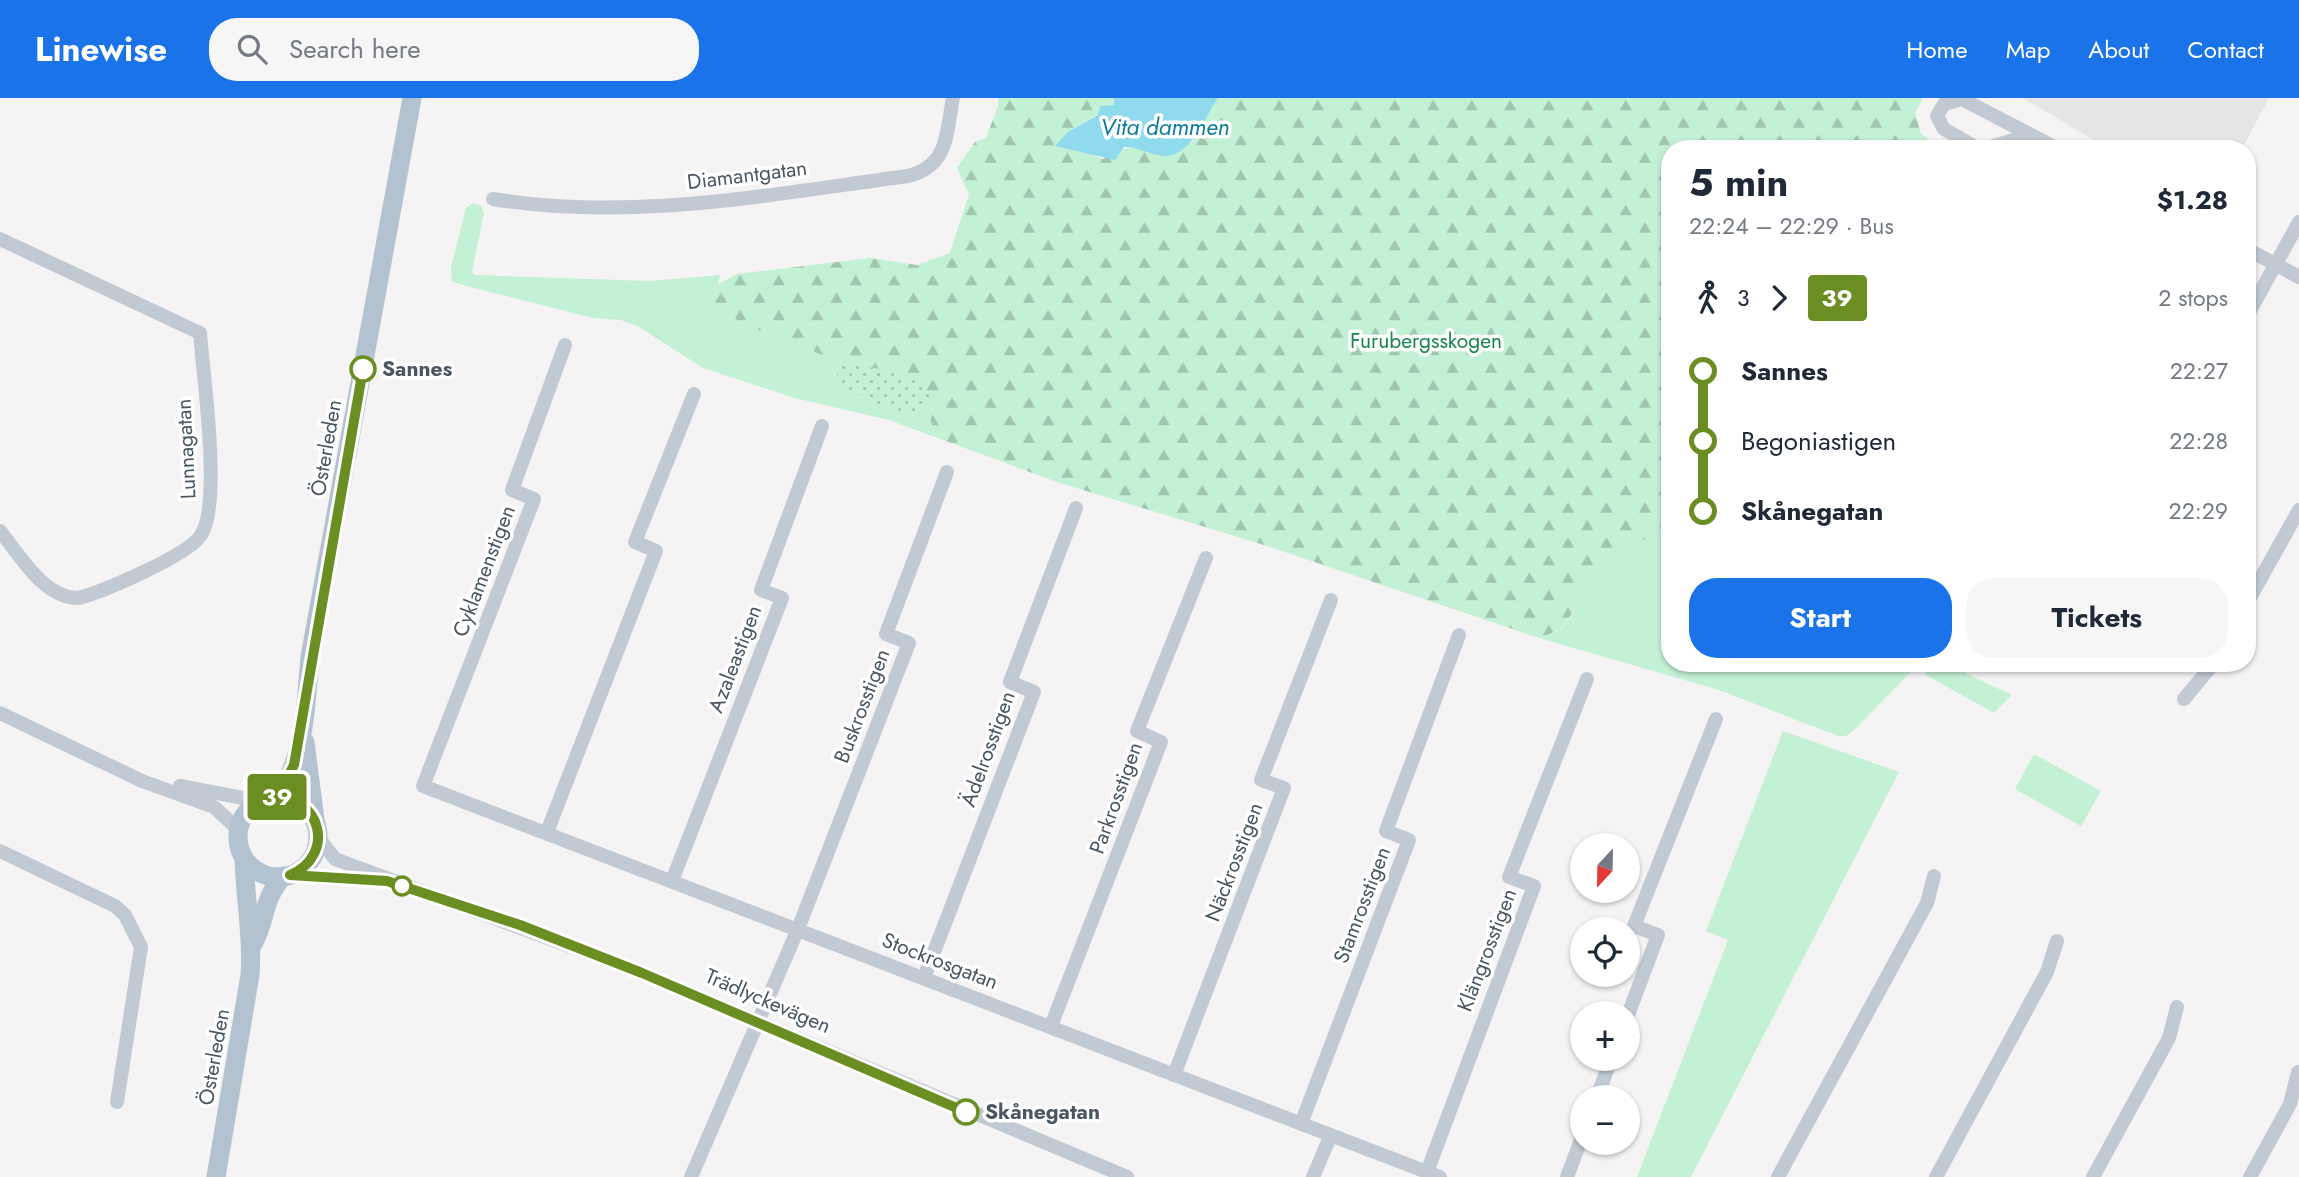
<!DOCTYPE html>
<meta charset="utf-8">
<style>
body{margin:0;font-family:Jost,sans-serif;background:#f6f6f7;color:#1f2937;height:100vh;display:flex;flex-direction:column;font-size:26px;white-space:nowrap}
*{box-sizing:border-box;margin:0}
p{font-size:23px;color:#747a83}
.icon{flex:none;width:38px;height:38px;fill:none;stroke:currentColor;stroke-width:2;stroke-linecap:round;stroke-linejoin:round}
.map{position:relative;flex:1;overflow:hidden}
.side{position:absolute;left:1661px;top:42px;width:595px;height:532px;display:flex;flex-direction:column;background:#fff;border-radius:28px;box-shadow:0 2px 5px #0004}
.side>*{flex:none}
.badge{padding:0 14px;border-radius:5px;font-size:24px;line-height:46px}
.needle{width:46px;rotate:202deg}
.buttons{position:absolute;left:1570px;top:735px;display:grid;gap:14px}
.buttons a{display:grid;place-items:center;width:70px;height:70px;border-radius:50%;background:#fff;box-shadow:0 2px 5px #0004;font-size:35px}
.map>.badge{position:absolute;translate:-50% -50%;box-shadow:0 0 0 4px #fff}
.legs{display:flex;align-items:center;gap:10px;height:77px;padding:0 28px;font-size:23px}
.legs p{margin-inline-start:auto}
.overview{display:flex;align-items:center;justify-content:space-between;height:119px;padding:0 28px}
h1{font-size:38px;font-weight:700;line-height:52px}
.primary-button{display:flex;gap:14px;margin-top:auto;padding:14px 28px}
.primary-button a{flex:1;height:80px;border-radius:28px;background:#1a73e8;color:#fff;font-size:28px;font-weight:700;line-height:80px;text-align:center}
.primary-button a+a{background:#f6f6f7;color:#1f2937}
ul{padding:0 28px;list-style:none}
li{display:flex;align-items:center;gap:24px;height:70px;font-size:26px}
li i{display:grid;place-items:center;width:10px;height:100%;margin:0 9px;background:currentColor}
li i::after{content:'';width:18px;height:18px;margin:-9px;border:5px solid;border-radius:50%;background:#fff}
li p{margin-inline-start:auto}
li:first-child i{background:linear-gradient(#0000 50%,currentColor 0)}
li:last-child i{background:linear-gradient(currentColor 50%,#0000 0)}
header{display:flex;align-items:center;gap:42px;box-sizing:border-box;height:98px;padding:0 35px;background:#1a73e8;color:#fff}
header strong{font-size:33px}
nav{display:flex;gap:38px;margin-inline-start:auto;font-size:24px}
.search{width:490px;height:63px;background:#f6f6f7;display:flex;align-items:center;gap:18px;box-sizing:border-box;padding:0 24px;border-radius:28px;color:#747a83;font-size:26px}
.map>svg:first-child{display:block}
.education{fill:#e6e4e5}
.grass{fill:#c3f1d5}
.forest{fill:url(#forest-firs)}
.park{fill:url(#park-dots)}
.water{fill:#90daee}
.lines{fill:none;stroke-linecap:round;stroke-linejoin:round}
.minor{stroke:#c1cad2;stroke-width:14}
.major{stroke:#b3c2d1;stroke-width:19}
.line-1-casing{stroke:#fff;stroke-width:16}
.line-1{stroke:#6b8e23;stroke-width:10}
.stop-1-dot{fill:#fff;stroke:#6b8e23;stroke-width:3.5}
.labels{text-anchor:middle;stroke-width:7;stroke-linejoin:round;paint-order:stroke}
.street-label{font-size:21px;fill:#4a5661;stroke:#fff}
.park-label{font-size:21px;fill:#17864f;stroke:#fff}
.stop-label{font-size:21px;font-weight:bold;fill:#4a5661;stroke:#fff;text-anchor:start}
.water-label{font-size:23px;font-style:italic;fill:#0c7c9b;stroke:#fff}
</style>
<header>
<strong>Linewise</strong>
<div class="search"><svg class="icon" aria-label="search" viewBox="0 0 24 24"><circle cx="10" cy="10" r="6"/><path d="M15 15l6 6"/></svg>Search here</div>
<nav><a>Home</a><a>Map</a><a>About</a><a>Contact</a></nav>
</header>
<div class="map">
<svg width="2299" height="1079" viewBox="0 0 2299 1079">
<defs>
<pattern id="forest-firs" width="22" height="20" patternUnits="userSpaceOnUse" patternTransform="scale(1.75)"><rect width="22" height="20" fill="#c3f1d5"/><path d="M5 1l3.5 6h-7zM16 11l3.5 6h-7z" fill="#a0c6b0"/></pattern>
<pattern id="park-dots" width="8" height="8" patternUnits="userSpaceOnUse" patternTransform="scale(1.75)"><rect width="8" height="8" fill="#c3f1d5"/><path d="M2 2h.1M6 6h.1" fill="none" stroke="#a0c6b0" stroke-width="1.8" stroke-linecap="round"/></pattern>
</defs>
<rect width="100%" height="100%" fill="#f5f3f3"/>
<polygon class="education" points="2023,0 2269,0 2242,51 2109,51"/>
<g class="grass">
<polygon points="473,105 481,108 484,115 472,174 475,177 650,183 720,177 718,186 894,274 933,304 930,319 935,339 889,322 795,300 703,270 639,229 621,222 593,220 459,186 452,183 451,169 466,110"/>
<polygon points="1669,423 1670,565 1909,565 1910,575 1854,632 1846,638 1838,638 1719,592 1539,540 1561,532 1581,503 1599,467 1638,447"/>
<polygon points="1920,565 1960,565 1967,576 2012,597 1994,615 1926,577"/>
<polygon points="1783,633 1899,674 1691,1079 1637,1079 1728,842 1706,833"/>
<polygon points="2034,656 2101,693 2081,728 2015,691"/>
</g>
<path class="forest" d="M998 0H1114V7L1068 34 1056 48 1084 53 1103 61C1127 47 1133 46 1159 58L1193 44 1200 26 1218 0H1923L1915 15 1921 36 1944 51H1670L1669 423 1638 447 1599 467 1581 503 1560 532 1539 540 1264 447 1057 384 935 339 930 319 933 304 894 274 838 263 749 228 711 208 717 187 737 176 870 160 917 167 950 155 969 96 957 70 975 44 986 40 998 8Z"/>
<path class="park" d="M838 263 894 274 923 286 933 304C929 306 923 312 919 313 900 320 850 296 837 282Z"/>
<path class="water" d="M1114 0H1218C1203 21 1190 65 1157 57 1145 54 1137 49 1124 49L1115 62 1055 48 1068 34 1098 17 1100 8 1114 7Z"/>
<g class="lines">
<g class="minor">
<polyline points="1979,51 1944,31 1937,18 1944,6 1962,1 2058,51"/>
<polyline points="1983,51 2031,37"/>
<path d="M493 101C631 124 771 96 908 78 949 68 946 35 953 0"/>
<path d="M0 141 200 235C203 277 222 405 201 437 189 457 104 493 79 500 44 501 20 457 0 433"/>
<polyline points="2247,151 2299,179"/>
<polyline points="2247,218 2299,124"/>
<polyline points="565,247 512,392 534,401 423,688 1440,1079"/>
<polyline points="2247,505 2299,412"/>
<polyline points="2184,601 2214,565"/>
<polyline points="0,615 142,683 214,709 239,732"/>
<polyline points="180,688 259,703"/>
<polyline points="547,734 656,453 635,444 694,296"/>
<polyline points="318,739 335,761 642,875 1127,1079"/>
<polyline points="0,753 115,808 125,817 141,849 117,1004"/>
<polyline points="290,777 375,782"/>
<polyline points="672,783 782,500 761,492 822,328"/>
<polyline points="924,880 1034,594 1010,584 1076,410"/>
<polyline points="1628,917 1658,837 1634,828 1716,621"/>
<polyline points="1051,928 1161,644 1137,633 1206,460"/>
<polyline points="1174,977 1284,690 1261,682 1331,502"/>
<polyline points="1597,999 1611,961"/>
<polyline points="1301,1026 1409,742 1386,733 1459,537"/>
<polyline points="1427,1074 1534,788 1509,779 1587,581"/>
<polyline points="691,1079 798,831 909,545 886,536 947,374"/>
<polyline points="1313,1079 1330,1039"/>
<polyline points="1567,1079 1582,1039"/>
<polyline points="1778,1079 1927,805 1934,778"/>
<polyline points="1936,1079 2047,874 2057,843"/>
<polyline points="2093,1079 2169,940 2177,909"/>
<polyline points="2250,1079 2290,1006 2298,974"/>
</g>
<g class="major">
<polyline points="305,644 315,722"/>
<path d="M271 699C306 675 306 599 310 559L412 0"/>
<circle cx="278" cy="739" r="40"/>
<path d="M253 846C267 822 261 804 283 778"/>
<path d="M216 1079 250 877C253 839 245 800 244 760"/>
</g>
</g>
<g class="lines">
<defs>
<path id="line-1" d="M363 271 294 667 280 693 271 699C321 696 337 757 290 777L387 783 520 827 642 875 966 1014"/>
</defs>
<use href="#line-1" class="line-1-casing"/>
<use href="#line-1" class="line-1"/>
</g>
<g class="stop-1-dot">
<circle cx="363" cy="271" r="12"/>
<circle cx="402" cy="788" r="9"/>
<circle cx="966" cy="1014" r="12"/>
</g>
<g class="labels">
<g class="street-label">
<text transform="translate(747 77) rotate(-7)" y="7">Diamantgatan</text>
<text transform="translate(326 350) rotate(-80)" y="7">Österleden</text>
<text transform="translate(186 351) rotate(-93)" y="7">Lunnagatan</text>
<text transform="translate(484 473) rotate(-69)" y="7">Cyklamenstigen</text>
<text transform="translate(735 561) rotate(-69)" y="7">Azaleastigen</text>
<text transform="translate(862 608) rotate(-69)" y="7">Buskrosstigen</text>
<text transform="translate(988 651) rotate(-70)" y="7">Ädelrosstigen</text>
<text transform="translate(1116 700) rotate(-70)" y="7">Parkrosstigen</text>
<text transform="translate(1234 764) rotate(-69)" y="7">Näckrosstigen</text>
<text transform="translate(1362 807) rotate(-69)" y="7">Stamrosstigen</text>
<text transform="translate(1487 852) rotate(-69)" y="7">Klängrosstigen</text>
<text transform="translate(940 863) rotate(21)" y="7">Stockrosgatan</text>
<text transform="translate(768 903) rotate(23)" y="7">Trädlyckevägen</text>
<text transform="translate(214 959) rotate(-80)" y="7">Österleden</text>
</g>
<g class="park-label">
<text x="1426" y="250">Furubergsskogen</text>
</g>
<g class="stop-label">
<text x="382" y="278">Sannes</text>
<text x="985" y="1021">Skånegatan</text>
</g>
<g class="water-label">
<text x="1165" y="37">Vita dammen</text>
</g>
</g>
</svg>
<div class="buttons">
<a><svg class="needle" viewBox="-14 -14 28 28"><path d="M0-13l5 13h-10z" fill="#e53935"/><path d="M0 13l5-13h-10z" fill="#747a83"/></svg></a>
<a><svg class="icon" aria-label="locate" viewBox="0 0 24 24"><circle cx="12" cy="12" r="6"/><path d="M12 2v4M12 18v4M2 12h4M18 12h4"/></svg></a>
<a>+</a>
<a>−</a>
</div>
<b class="badge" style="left:277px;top:699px;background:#6b8e23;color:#fff">39</b>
<section class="side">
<div class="overview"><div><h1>5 min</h1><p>22:24 – 22:29 · Bus</p></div><b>$1.28</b></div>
<div class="legs"><svg class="icon" aria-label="walk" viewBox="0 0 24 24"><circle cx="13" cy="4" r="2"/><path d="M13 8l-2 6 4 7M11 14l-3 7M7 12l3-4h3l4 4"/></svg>3<svg class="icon" aria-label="forward" viewBox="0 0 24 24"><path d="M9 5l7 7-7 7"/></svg><b class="badge" style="background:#6b8e23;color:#fff">39</b><p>2 stops</p></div>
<ul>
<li><i style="color:#6b8e23"></i><b>Sannes</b><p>22:27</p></li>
<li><i style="color:#6b8e23"></i><span>Begoniastigen</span><p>22:28</p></li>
<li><i style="color:#6b8e23"></i><b>Skånegatan</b><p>22:29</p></li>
</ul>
<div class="primary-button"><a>Start</a><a>Tickets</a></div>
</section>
</div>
